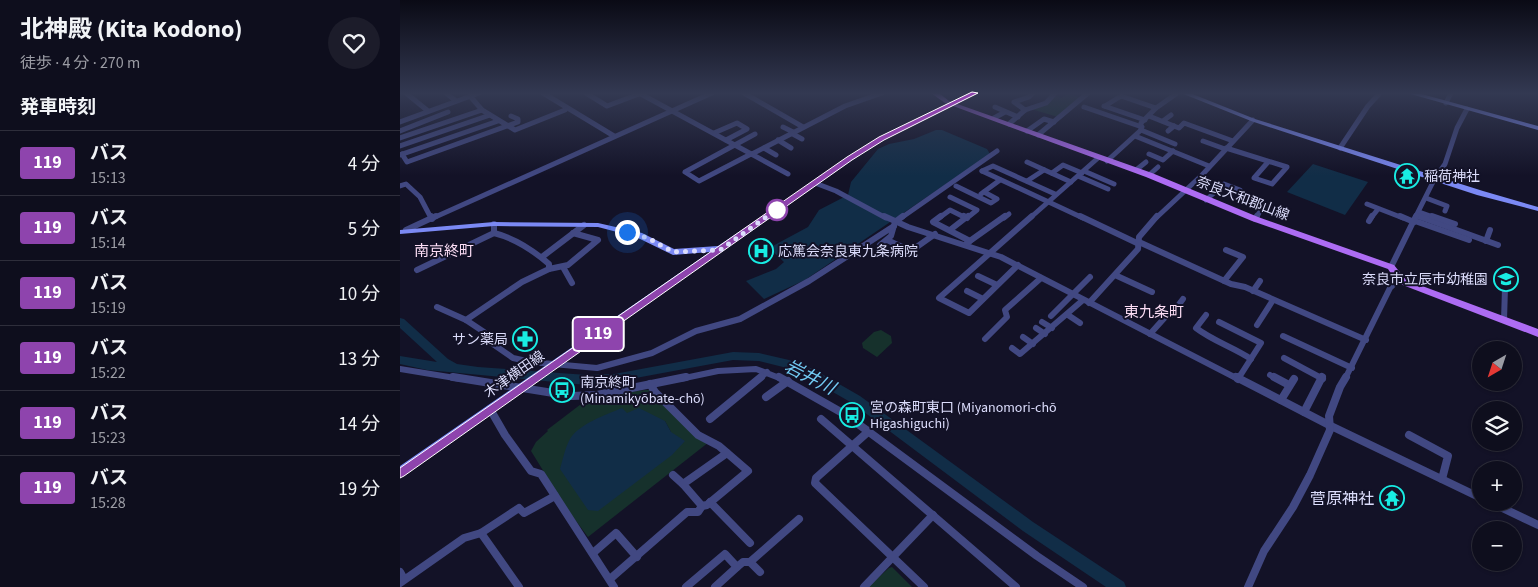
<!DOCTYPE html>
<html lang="ja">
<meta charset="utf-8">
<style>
body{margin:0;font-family:"Source Sans 3","Noto Sans JP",sans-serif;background:#1c1c2a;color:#f1f3f6;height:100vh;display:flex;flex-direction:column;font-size:19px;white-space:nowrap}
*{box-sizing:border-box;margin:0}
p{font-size:16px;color:#9b9ca4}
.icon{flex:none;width:28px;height:28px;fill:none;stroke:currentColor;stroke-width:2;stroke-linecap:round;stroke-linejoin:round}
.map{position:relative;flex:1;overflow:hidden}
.panel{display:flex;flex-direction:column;background:#0e0e1d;width:400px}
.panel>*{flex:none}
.badge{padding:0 10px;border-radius:4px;font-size:18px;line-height:32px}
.needle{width:32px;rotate:219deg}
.tools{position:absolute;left:1072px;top:341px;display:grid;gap:10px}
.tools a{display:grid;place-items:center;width:50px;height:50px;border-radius:50%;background:#0e0e1d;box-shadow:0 1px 4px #0004,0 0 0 1px #2e2e3b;font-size:25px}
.you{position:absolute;width:25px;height:25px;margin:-12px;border:4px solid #fff;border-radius:50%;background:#1a73e8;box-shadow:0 0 0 8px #1a73e833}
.map>.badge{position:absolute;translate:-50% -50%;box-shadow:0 0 0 2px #fff}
h2{padding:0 20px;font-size:19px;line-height:45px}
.round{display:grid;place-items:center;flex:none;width:52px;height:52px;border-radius:26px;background:#1c1c2a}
.summary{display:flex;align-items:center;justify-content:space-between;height:85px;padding:0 20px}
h1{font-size:24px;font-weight:700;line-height:38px}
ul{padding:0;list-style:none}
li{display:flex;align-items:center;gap:15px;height:65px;padding:0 20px;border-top:1px solid #2e2e3b}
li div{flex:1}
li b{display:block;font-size:19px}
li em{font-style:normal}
li .badge{min-width:55px;font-weight:700;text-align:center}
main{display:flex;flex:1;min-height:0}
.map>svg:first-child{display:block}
.green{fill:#16312c;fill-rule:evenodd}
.water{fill:#112d47}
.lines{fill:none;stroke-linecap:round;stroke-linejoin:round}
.river{fill:#112d47;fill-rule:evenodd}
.street-far2{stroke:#414882;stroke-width:5}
.street-far1{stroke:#414882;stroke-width:6}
.street{stroke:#414882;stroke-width:8}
.secondary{fill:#7b89f4;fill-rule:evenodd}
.primary{fill:#ad6cf3;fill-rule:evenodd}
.line{fill:#8e44ad;stroke:#fff}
.walk{stroke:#dcddfc;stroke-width:5;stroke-dasharray:0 9}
.stop-dot{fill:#fff;stroke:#8e44ad;stroke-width:2.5}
.labels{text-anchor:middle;stroke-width:4;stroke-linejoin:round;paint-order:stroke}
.poi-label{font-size:14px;fill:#dcddfc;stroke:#131227;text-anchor:start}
.street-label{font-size:14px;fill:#dcddfc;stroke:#131227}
.neighbourhood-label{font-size:15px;fill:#fcddf5;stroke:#131227}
.near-poi-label{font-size:16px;fill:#dcddfc;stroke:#131227;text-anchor:end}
.near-water-label{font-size:18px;font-style:italic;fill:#72caf3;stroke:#131227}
</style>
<main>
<section class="panel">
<div class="summary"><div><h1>北神殿 (Kita Kodono)</h1><p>徒歩 · 4 分 · 270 m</p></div><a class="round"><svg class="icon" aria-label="heart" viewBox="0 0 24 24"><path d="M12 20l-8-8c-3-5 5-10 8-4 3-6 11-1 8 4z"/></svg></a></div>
<h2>発車時刻</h2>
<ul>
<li><span class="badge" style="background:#8e44ad;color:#fff">119</span><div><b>バス</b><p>15:13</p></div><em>4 分</em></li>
<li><span class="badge" style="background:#8e44ad;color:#fff">119</span><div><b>バス</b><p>15:14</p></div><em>5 分</em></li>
<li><span class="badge" style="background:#8e44ad;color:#fff">119</span><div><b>バス</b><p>15:19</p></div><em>10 分</em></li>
<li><span class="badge" style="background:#8e44ad;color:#fff">119</span><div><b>バス</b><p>15:22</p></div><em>13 分</em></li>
<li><span class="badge" style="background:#8e44ad;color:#fff">119</span><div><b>バス</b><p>15:23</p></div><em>14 分</em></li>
<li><span class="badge" style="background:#8e44ad;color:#fff">119</span><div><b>バス</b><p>15:28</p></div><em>19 分</em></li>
</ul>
</section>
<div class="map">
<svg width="1138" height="587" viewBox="0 0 1138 587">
<rect width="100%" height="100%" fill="#131227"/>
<g class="green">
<polygon points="667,93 682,98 658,117 631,109 654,95 662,98"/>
<polygon points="481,330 491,336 492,343 477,357 463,348 462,343 474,332"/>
<path d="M245 390H251L309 442 188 537 165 506 131 451 136 442 148 431 147 430 189 398ZM265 421 271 432 166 449Z"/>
<polygon points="492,567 512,587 468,587 489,568"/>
</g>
<g class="water">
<polygon points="536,130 542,130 587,149 590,154 405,280 364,299 346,281 376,269 384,262 369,248 408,227 419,210 448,195 451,182 478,149 489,144 514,139"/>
<polygon points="913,164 968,182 945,215 887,192"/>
<path d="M222 408 227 413 239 408 265 421 271 432 285 441 272 455 198 511 188 510 160 469C163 459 165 448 170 439 180 423 206 415 222 408Z"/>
</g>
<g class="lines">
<polygon class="river" points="0,318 4,319 48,359 57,364 78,367 187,375 214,374 333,352 359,353 389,360 413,369 460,396 633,522 724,582 726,587 706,587 623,531 452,403 405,376 383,367 359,361 333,360 214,382 187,385 27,370 0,364 0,356 37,362 0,328"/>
<g class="street-far2">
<polyline points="6,93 28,111"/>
<polyline points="46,93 56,101"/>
<polyline points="143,93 214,136"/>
<polyline points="186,93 207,106 239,94"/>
<polyline points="239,93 388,174"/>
<polyline points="344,93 403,127"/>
<polyline points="70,96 82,110 115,130 165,110"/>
<polyline points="1046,103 1051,93"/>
<polyline points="704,106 745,120"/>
<polyline points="705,106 721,96 756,108"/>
<polyline points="595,107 618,117"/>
<polyline points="684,107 742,127"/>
<polyline points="625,110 614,102 629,97 633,93"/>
<polyline points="749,116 779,128 784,123 833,141"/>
<polyline points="594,118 605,112"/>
<polyline points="763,121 771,115"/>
<polyline points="0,122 79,93"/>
<polyline points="609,124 625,110 646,103 655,93"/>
<polyline points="383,127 393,132"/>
<polyline points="741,130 775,144"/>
<polyline points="0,131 48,112"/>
<polyline points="627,131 644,119 654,122"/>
<polyline points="768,131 774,126"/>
<polyline points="314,133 337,123 347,129 326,140"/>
<polyline points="391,133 402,139"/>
<polyline points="638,135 688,93"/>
<polyline points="735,136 809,166"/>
<polyline points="0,138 82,110"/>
<polyline points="378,140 391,148"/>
<polyline points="803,141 825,149"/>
<polyline points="0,146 90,115"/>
<polyline points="364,148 376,155"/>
<polyline points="826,148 887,167 872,184 854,178 868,162"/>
<polyline points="940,148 968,106 980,93"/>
<polyline points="2,154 7,162 118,122 118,119 111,116"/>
<polyline points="351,154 299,181 285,172 355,134"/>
<polyline points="352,154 445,106 482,93"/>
<polyline points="749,154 763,160 773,151"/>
<polyline points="0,155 98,121"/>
<polyline points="707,161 741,130 741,123 756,108 776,94"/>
<polyline points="627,162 671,182"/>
<polyline points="736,170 746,162"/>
<polyline points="582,171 683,218"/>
<polyline points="582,171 593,166 655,194"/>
<polyline points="684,171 714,184"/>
<polyline points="652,173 663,165 682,173"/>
<polyline points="749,175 758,167"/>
<polyline points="678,176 708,189"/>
<polyline points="627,181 644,170"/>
<polyline points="415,183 436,191 486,218"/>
<polyline points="0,186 6,184 20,197 31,218"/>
<polyline points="556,186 591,203 597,199 584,192"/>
<polyline points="581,194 600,180"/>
<polyline points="550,197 577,210 567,218"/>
<polyline points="1026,198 1047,206 1045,211"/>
<polyline points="806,200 824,184 840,190"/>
<polyline points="967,204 1003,218"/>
<polyline points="1019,212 1036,218"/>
<polyline points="1017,216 1022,218"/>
<polyline points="33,218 312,93"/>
<polyline points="501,218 597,151"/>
<polyline points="539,218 550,210 566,218"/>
<polyline points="604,218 609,214"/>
<polyline points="630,218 698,158"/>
<polyline points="756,218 802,175 853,120"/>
<polyline points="856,218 862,208"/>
<polyline points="971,218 978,209"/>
<polyline points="1015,218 1034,180 1045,164 1057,128 1067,109"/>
</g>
<g class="street-far1">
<polyline points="31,216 32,219"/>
<polyline points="484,216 508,227 601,257 838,379"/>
<polyline points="541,216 533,222 570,241"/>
<polyline points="564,216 567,218"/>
<polyline points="680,216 739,244"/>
<polyline points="1000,216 1014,222"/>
<polyline points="1018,216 1098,245"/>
<polyline points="1032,216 1055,224"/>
<polyline points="855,219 857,216"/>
<polyline points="969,221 972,216"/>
<polyline points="1015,221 1069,240"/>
<polyline points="6,230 36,216"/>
<polyline points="550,230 568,216"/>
<polyline points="487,240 511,251 535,234"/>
<polyline points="1086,241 1090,230"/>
<polyline points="739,242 831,284 845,287 966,340"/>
<polyline points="567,243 605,216"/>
<polyline points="480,245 491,236 495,222 503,216"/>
<polyline points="142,257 184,225"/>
<polyline points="618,265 569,313 539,298 632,216"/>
<polyline points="163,267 172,283"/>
<polyline points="991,267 1016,216"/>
<polyline points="149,269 168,265 198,240 173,233"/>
<polyline points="17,270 94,233 94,224"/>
<polyline points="715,275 752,292"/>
<polyline points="578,276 597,285"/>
<polyline points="824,281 843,257 826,250"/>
<polyline points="567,291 583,299"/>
<polyline points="853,291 860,281"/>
<polyline points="689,303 738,249 739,237 757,216"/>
<polyline points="37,307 66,320 84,332 90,342 113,358 131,362 197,368 252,353 296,331 340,319 409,281 494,226"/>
<polyline points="668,315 680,323"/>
<path d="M806 315 796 328C813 341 833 347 851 359"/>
<polyline points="651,316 690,277"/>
<path d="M66 320 122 282 149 269V264C134 251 114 238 94 233"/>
<polyline points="1104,320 1105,288"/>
<polyline points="642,322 652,328"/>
<polyline points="819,322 861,343 838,379"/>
<polyline points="857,325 873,300"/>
<polyline points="636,328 645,334"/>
<polyline points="750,334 768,314 771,315 783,299"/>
<polyline points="883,336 952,368"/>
<polyline points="623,337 633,344"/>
<polyline points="585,339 607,317 605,310 641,278"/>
<polyline points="612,348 620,354 683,300"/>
<polyline points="884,358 923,379"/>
<polyline points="0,369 61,379"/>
<polyline points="870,375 877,379"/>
<polyline points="280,379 318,371 356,369 382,379"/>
<polyline points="359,379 367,372"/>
<polyline points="945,379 990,288 999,279"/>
</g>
<g class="street">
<polyline points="53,377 172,396 197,395 286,377"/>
<polyline points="379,377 446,415 637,556 683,587"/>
<polyline points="836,377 929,425 1081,498"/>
<polyline points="874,377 889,385"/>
<polyline points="838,379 839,377"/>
<polyline points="366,397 388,381"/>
<polyline points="881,400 894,379"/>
<polyline points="90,409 105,435 131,471 141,474 214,587"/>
<polyline points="904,412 922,377"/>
<polyline points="310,419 361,377"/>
<polyline points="421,419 616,587"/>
<polyline points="469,431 416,478 415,483 524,587"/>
<polyline points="1009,435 1048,456 1042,479"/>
<polyline points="273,475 283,484"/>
<polyline points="310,502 350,543"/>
<polyline points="1090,502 1138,525"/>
<polyline points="302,506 283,484 327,453"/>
<polyline points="81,533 119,587"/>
<polyline points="193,553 216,533 237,557"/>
<polyline points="350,562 360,572"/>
<polyline points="337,567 343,562 350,562 399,519"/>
<polyline points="0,572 4,579"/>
<polyline points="210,579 287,512 298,512 302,506 307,505 348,471 319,446 298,435 255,392 250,384"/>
<polyline points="0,583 64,538 81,533 119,508 124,513 155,496"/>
<polyline points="286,587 325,554 337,567 315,587"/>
<polyline points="464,587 533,515"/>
<polyline points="848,587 864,551 893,507 910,475 930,430 929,416 940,387 946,377"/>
</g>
<g class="secondary">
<polygon points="570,93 578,93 483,140 452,160 0,477 0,466 310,252 273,255 236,237 198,227 94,226 0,234 0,230 94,222 198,223 242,233 274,249 318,246 479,138"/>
<polygon points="781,93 790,93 855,119 1083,191 1138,207 1138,211 1077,195 851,121"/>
<polygon points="1007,93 1018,93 1138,126 1138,130"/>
</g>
<polygon class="primary" points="531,93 539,93 549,101 752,173 858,217 994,265 1006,280 1138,329 1138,337 1000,284 996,281 988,269 852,221 746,177 545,103"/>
</g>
<linearGradient id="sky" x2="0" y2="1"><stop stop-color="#0a0a15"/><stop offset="0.53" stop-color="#333952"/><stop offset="1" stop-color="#333952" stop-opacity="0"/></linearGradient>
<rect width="1138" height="176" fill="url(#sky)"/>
<polygon class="line" points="572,92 578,93 484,140 452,160 4,476 0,478 0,468 447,157 479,137"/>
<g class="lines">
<polyline class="walk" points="227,232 248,238 273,252 320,250 383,205 377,210"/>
</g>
<defs>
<symbol id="temple-ring" viewBox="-11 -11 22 22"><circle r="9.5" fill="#131227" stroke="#18ece3" stroke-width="1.5"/><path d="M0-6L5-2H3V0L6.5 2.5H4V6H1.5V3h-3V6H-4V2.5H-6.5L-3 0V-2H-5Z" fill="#18ece3"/></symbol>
<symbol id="hospital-ring" viewBox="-11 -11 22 22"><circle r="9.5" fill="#131227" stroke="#18ece3" stroke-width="1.5"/><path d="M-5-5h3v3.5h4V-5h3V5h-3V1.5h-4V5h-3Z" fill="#18ece3"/></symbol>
<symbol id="school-ring" viewBox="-11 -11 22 22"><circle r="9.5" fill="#131227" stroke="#18ece3" stroke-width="1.5"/><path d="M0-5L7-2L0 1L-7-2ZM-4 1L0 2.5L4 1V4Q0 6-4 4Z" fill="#18ece3"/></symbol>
<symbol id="pharmacy-ring" viewBox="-11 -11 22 22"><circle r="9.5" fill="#131227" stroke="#18ece3" stroke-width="1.5"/><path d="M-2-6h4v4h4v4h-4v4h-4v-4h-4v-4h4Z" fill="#18ece3"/></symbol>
<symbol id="bus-ring" viewBox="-11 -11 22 22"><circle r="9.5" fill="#131227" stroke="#18ece3" stroke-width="1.5"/><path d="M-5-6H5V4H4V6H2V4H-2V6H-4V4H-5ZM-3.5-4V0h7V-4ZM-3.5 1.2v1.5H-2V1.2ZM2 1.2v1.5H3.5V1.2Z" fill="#18ece3"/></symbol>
</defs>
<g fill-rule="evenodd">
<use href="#temple-ring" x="993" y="162" width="28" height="28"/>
<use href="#hospital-ring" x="347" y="237" width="28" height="28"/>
<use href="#school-ring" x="1092" y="265" width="28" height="28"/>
<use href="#pharmacy-ring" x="111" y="325" width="28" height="28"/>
<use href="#bus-ring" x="148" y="376" width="28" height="28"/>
<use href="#bus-ring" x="438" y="401" width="28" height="28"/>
<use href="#temple-ring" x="978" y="484" width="28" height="28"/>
</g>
<circle class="stop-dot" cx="377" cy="210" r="10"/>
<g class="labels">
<g class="poi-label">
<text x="1024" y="181">稲荷神社</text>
<text x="378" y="256">応篤会奈良東九条病院</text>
<text x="1088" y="284" text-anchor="end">奈良市立辰市幼稚園</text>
<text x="108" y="344" text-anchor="end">サン薬局</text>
<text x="180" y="387">南京終町<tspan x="180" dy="16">(Minamikyōbate-chō)</tspan></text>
<text x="470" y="412">宮の森町東口 (Miyanomori-chō<tspan x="470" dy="16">Higashiguchi)</tspan></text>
</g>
<g class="street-label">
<text transform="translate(843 198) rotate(21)" y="5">奈良大和郡山線</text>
<text transform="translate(114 374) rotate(-35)" y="5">木津横田線</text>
</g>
<g class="neighbourhood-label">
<text x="44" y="256">南京終町</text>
<text x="754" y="317">東九条町</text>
</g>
<g class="near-poi-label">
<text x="974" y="504">菅原神社</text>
</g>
<g class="near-water-label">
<text transform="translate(410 377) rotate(27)" y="6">岩井川</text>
</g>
</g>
</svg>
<div class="tools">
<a><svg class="needle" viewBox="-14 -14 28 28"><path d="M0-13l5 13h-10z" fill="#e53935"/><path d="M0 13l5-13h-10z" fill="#9b9ca4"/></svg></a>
<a><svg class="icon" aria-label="layers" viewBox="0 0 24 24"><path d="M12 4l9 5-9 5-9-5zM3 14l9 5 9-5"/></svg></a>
<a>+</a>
<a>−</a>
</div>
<div class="you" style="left:227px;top:232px"></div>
<b class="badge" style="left:198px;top:334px;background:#8e44ad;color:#fff">119</b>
</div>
</main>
